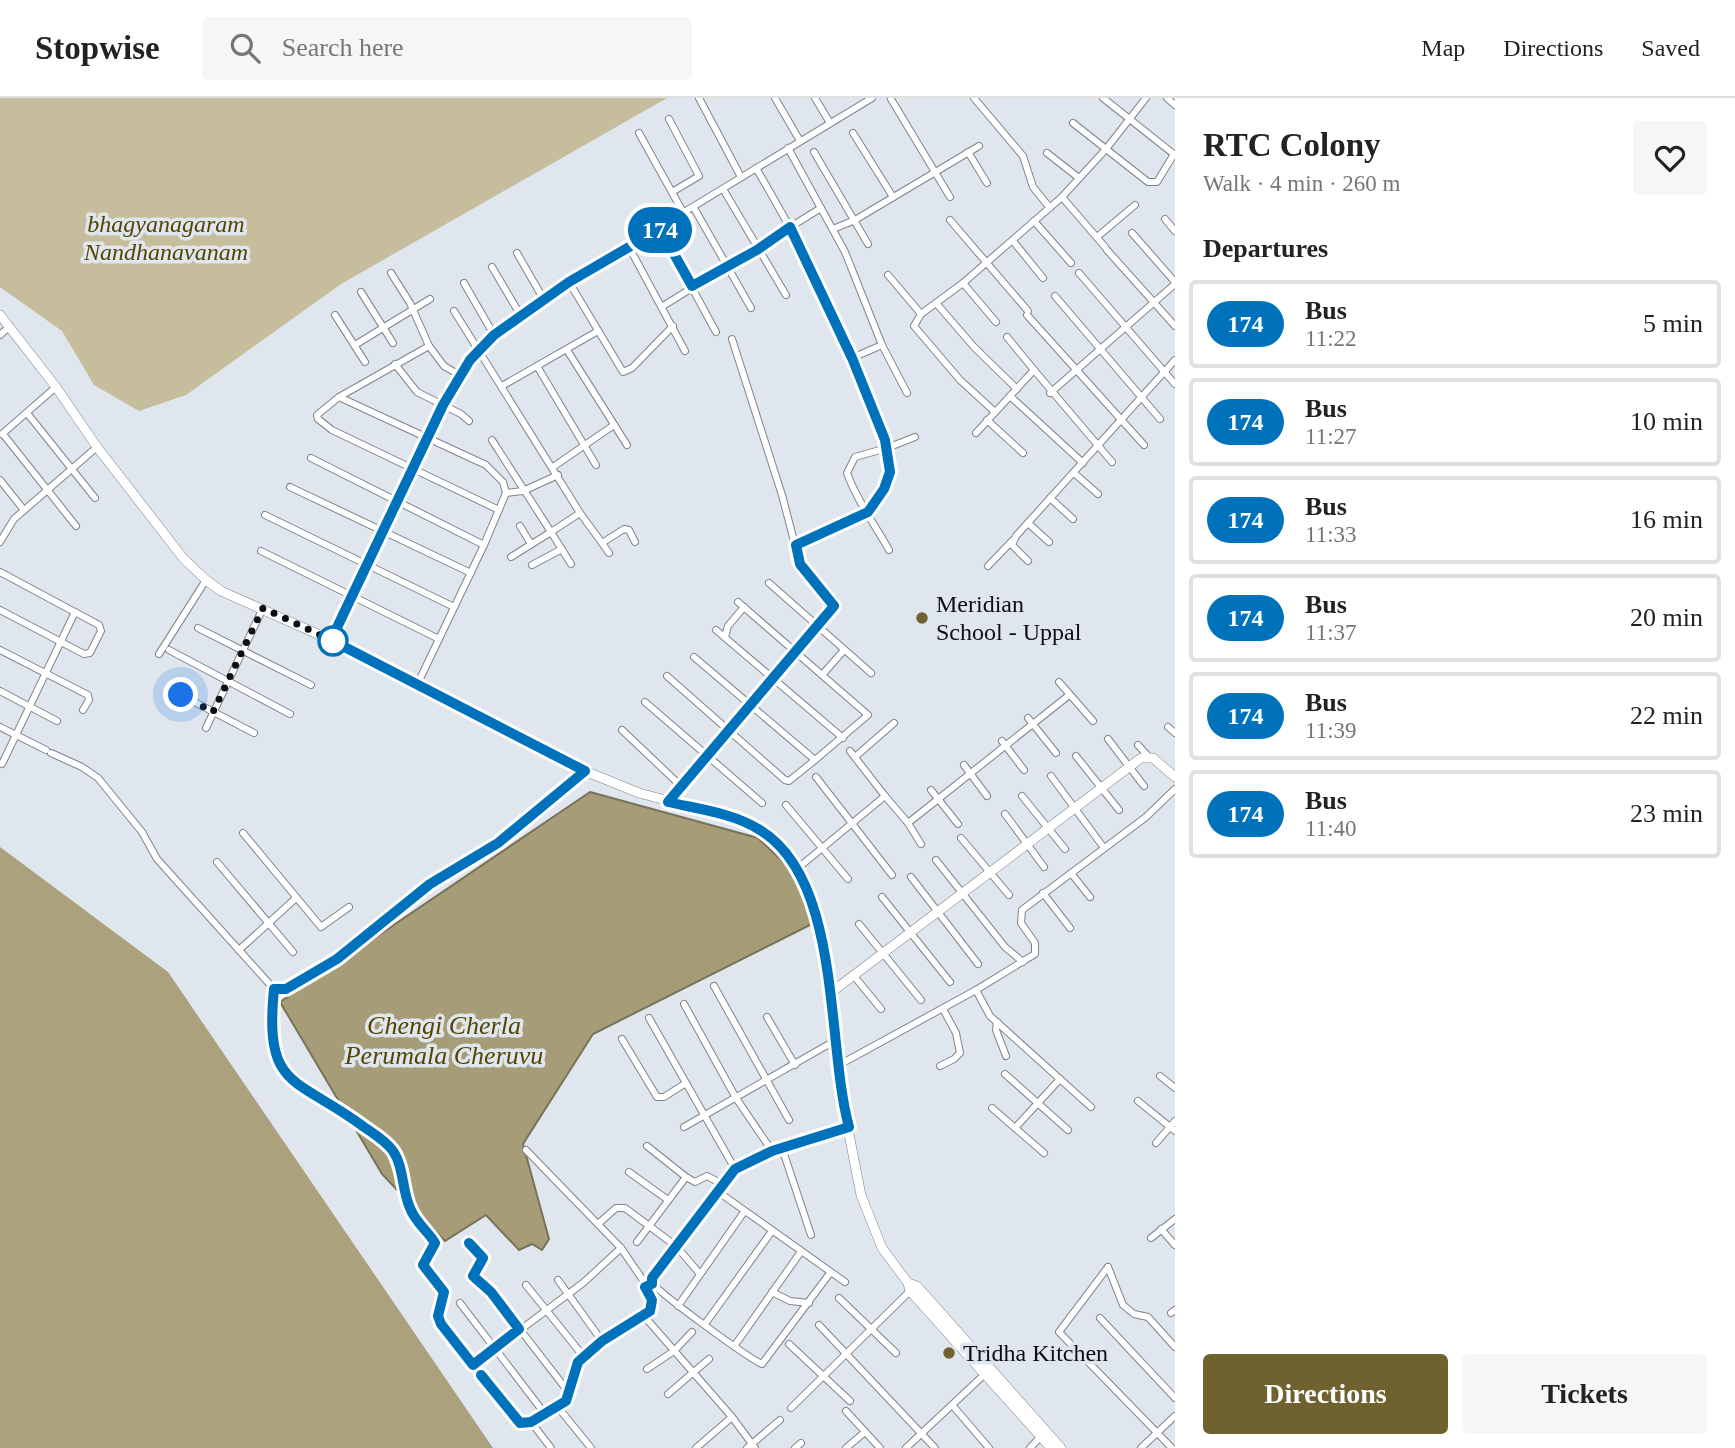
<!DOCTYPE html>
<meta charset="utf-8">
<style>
body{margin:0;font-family:"Times New Roman",serif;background:#f6f6f6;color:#222;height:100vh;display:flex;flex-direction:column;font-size:26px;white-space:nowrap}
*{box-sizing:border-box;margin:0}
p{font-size:23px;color:#767676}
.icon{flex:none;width:38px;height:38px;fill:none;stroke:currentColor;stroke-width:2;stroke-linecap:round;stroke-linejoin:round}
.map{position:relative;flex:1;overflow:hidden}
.side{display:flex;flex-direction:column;background:#fff;width:560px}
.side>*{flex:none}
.badge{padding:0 14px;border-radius:23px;font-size:24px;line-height:46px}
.you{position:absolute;width:35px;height:35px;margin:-18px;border:5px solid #fff;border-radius:50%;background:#1a73e8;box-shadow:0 0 0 10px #1a73e833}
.map>.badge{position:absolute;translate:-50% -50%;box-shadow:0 0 0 4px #fff}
h2{padding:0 28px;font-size:26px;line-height:63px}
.round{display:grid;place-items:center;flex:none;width:74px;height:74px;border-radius:7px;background:#f6f6f6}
.headline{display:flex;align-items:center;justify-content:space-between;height:119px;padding:0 28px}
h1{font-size:33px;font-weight:700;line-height:52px}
.action{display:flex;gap:14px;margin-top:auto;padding:14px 28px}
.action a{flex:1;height:80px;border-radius:7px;background:#6f622f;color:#fff;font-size:28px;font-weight:700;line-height:80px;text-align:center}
.action a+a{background:#f6f6f6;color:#222}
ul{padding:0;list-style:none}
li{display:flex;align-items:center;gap:21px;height:88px;margin:0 14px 10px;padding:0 14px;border:4px solid #e0e0e0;border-radius:7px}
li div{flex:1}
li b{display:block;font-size:26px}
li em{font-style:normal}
li .badge{min-width:77px;font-weight:700;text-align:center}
header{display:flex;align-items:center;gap:42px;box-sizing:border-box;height:98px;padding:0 35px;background:#fff;border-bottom:2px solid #e0e0e0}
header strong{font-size:33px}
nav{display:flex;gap:38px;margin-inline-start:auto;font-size:24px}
.search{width:490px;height:63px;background:#f6f6f6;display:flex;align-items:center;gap:18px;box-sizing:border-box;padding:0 24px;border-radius:7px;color:#767676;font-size:26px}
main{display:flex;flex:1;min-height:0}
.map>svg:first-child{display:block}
.green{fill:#c5bd9b}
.forest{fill:#aba27d}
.water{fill:#a69d78;stroke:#787259;stroke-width:2}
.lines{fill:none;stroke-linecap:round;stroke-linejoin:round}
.street-casing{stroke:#7f848b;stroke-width:8}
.secondary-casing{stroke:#7f848b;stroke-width:10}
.street{stroke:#fff;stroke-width:6}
.secondary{stroke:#fff;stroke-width:9}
.line-casing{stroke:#fff;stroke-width:16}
.line{stroke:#0072bc;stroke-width:10}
.walk{stroke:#0c0e11;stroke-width:7;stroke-dasharray:0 12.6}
.poi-dot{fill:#6f622f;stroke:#e0e6ee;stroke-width:2.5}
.stop-dot{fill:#fff;stroke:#0072bc;stroke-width:3.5}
.labels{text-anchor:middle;stroke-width:7;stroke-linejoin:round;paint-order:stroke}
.park-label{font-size:24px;font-style:italic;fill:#534500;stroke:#e0e6ee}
.poi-label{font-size:24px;fill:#0c0e11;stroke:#e0e6ee;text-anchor:start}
.water-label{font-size:26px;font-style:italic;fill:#544600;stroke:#e0e6ee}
</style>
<header>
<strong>Stopwise</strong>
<div class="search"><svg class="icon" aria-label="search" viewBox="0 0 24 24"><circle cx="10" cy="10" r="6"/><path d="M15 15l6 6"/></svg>Search here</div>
<nav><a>Map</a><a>Directions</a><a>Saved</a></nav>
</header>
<main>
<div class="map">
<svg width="1175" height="1350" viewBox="0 0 1175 1350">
<rect width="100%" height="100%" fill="#e0e6ee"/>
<polygon class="green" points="0,0 667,0 341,186 186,297 139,313 94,287 62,233 0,189"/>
<polygon class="forest" points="0,749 168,874 493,1350 0,1350"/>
<polygon class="water" points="590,694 758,740 797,777 812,826 593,936 523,1046 549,1141 542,1152 532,1146 519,1152 486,1117 445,1143 382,1076 280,904"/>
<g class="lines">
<defs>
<g id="street">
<polyline points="699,0 741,79"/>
<polyline points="775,0 800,43"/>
<polyline points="815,0 830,25"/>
<polyline points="974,0 1023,58 1033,89 1050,110"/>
<polyline points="1103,0 1175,57"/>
<polyline points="1167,0 1175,7"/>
<polyline points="891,1 950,99"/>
<polyline points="669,21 699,78 672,94"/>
<polyline points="1073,25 1148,84 1157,84 1174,56"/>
<polyline points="639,35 684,116"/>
<polyline points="853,35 893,99"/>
<polyline points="788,50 845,154 882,247 907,295"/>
<polyline points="814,54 868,146"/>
<polyline points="968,54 987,85"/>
<polyline points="1047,55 1079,80"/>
<path d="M756 70C804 152 861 259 887 350L915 339"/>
<polyline points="723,91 786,197"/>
<polyline points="1062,99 1105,149"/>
<polyline points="694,110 751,210"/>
<polyline points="1165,121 1175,133"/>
<polyline points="950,122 1028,213"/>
<polyline points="1034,123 1071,165"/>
<polyline points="660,131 716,234"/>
<polyline points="833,131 855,122 979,48"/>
<polyline points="1132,135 1175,184"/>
<polyline points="1097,139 1135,107"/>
<polyline points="1013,143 1043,180"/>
<polyline points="629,149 685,253"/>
<polyline points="1107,152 1175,228"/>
<polyline points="517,155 544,202"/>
<polyline points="492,169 521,218"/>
<polyline points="391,175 410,205 429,248 444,268 461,278"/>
<polyline points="1079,175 1175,286"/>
<polyline points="888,177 921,216"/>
<polyline points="569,184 623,274 632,270 673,228"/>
<polyline points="464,185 494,237"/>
<polyline points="963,185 996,224"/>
<polyline points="361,194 393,245"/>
<polyline points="1055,198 1160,321"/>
<polyline points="936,205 974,249 1017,291"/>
<polyline points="663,208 821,110"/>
<polyline points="454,213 580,415 602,445 624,431 629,432 635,444"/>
<polyline points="335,217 365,264"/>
<polyline points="1027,217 1144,347"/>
<polyline points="0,237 10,228"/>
<polyline points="1007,239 1034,272"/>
<polyline points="355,247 430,201"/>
<polyline points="429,248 339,299 317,317 318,321 332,332 499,412"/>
<polyline points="567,252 627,347"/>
<polyline points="852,260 882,247"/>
<polyline points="395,266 417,294 461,316 469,323"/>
<polyline points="537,268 596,367"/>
<polyline points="502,288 598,233"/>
<polyline points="1050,295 1175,186"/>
<polyline points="1010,298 1083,365"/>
<polyline points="339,299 486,367 503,384 506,395 484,447 417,587"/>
<polyline points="995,314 960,282 914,228 921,216 963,185 1062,99 1106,51 1146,0"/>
<polyline points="27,315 95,400"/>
<polyline points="987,322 1023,355"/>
<polyline points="976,335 1034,272 1112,364"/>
<polyline points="2,336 56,289"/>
<polyline points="3,336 76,428"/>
<polyline points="492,342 551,434 580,415"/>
<polyline points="311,360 484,447"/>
<polyline points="553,369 614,327"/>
<polyline points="1074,375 1098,396"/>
<polyline points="0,382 24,412"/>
<polyline points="290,389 471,475"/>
<polyline points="506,395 523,393 558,377"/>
<polyline points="1050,400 1073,421"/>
<polyline points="265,417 454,509"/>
<polyline points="1028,425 1049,444"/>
<polyline points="520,428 531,446"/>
<polyline points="0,444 14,421 97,349"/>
<polyline points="602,445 609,455"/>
<path d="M796 447 861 418C885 404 893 376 887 350L855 359 847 375C856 401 875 427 889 452"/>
<polyline points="261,453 439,541"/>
<polyline points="511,459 551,434 571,466"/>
<polyline points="1028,463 1012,447 1016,438 1175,262"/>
<polyline points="532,467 562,451"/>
<polyline points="988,468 1012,443"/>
<polyline points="0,474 99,527 101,533 90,555 84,556 0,512"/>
<polyline points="769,485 871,575"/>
<polyline points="198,530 311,587"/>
<polyline points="716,532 843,640"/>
<polyline points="725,539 728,528 744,509"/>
<polyline points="331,542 444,307 480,250 569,184 872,0"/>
<polyline points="0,552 88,597 89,602 83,612"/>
<polyline points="169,552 290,616"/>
<polyline points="159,556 206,482"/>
<polyline points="694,559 815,662 868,617 738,504"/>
<polyline points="822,577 844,552"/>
<polyline points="667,578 785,682 789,683 815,662"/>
<polyline points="1059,584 1093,623"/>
<polyline points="0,593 57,623"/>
<polyline points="181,597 254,635"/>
<polyline points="645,604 762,705"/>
<polyline points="1028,620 1056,655"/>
<polyline points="0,629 46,652"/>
<polyline points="1168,629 1175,635"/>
<polyline points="206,630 263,510"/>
<polyline points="622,632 681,688"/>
<polyline points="1108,641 1144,688"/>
<polyline points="1002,643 1024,672"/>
<polyline points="1138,647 1148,658"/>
<polyline points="850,653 885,698"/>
<polyline points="51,655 82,669 98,680 142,734 157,761 274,891 286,891 337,861 430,786 498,745 585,673"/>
<polyline points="1076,658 1119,712"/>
<polyline points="855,659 894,625"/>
<polyline points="2,666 75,514"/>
<polyline points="964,667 987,698"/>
<polyline points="1051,678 1104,750"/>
<polyline points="816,679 892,777"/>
<polyline points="931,692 958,726"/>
<polyline points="1022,698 1065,751"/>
<polyline points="668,704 834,507 800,466 782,397 732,241"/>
<polyline points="786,707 848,781"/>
<polyline points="1005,716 1044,769"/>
<polyline points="908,725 921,746"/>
<polyline points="243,735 321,829 349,809"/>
<polyline points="961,740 1009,797"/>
<polyline points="936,762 1005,849 1023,864"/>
<polyline points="217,764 293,854"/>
<polyline points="798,770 885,698 908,725 1068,598"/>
<polyline points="1071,775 1090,799"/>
<polyline points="911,779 978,866"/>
<polyline points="1043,795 1070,830"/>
<polyline points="882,799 950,884"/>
<polyline points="859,826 921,902"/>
<polyline points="239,852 296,800"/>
<polyline points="854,878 881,911"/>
<polyline points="714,888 789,1022"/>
<path d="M274 891C264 993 296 978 364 1029 374 1036 386 1043 393 1053 404 1069 402 1093 410 1110 416 1124 428 1133 435 1145L423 1167 444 1193 438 1218 441 1226 520 1325 531 1324 566 1303 578 1264 602 1243 650 1213 651 1202 645 1189"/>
<polyline points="976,892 1035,856 1035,845 1021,825 1022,812 1146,719 1175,691"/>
<polyline points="684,906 736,1000 772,1053"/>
<polyline points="767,919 795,967"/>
<polyline points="649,920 735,1071"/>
<polyline points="997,924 996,932 1006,958"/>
<polyline points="622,941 657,999 664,999 686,985"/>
<polyline points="839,967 976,892 990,918 1091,1009"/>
<polyline points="940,968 954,961 960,955 956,935 943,911"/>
<polyline points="1005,976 1068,1032"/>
<polyline points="1160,978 1175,990"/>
<polyline points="1138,1003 1175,1033"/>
<polyline points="992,1010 1044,1055"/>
<polyline points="684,1029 838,941"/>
<polyline points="1015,1030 1060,981"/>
<polyline points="1156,1045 1175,1023"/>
<polyline points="647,1048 686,1079"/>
<polyline points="782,1050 811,1137"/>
<polyline points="526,1052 621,1150 647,1188"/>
<polyline points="629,1074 668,1102"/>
<polyline points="717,1093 845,1184"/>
<polyline points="598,1126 616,1110 625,1110 676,1148 700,1176"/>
<polyline points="1161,1131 1175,1147"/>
<polyline points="1151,1140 1175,1121"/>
<polyline points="637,1144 686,1079 695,1084 707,1078 722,1086"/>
<polyline points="469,1145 483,1160 473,1178 491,1194 570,1296"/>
<polyline points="1108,1169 1059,1234 1172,1350"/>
<polyline points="1108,1169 1123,1207 1134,1216 1148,1219 1175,1249"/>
<path d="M830 1175 762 1266C750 1261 655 1193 651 1183L735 1071 772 1053 849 1029"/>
<polyline points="558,1182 602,1243"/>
<polyline points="526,1187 584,1259"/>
<polyline points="772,1194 790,1203 809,1205"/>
<polyline points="839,1200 896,1255"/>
<polyline points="460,1205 545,1316"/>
<polyline points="678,1208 744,1114"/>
<polyline points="1171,1215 1175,1212"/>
<polyline points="644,1218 732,1319"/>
<polyline points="1100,1220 1175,1300"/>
<polyline points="705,1226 772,1133"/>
<polyline points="819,1227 935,1350"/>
<polyline points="789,1246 850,1303"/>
<polyline points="735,1247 800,1155"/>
<polyline points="473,1267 583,1185 621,1150"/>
<polyline points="647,1271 674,1253 692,1234"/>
<polyline points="668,1296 709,1261"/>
<polyline points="557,1308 591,1350"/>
<polyline points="953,1308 989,1350"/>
<polyline points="791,1310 910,1193"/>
<polyline points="846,1313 880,1350"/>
<polyline points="531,1324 551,1350"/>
<polyline points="696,1350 732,1319 755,1350"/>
<polyline points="747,1350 780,1322"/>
<polyline points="795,1350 801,1345"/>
<polyline points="846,1350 865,1334"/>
<polyline points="906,1350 986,1275"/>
<polyline points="1030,1350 1043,1336"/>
<polyline points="1141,1350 1175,1318"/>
</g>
<g id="secondary">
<polyline points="0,217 56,289 97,349 183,460 206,482 221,493 331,542 585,673 639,695 722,717 759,731 787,755 806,784 812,802 838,941 844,1011 861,1097 882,1150 908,1185 910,1193 1051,1350"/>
<polyline points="829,896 1141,660 1153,660 1175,679"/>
<polyline points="908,1185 917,1188 1061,1350"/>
</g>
</defs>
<use href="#street" class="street-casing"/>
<use href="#secondary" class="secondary-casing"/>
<use href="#street" class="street"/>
<use href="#secondary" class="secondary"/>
</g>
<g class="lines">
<defs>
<path id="line" d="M469 1145 483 1160 473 1178 491 1194 519 1231 473 1267 441 1226 438 1218 444 1194 423 1167 435 1145C428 1133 415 1124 410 1110 402 1093 404 1069 393 1053 386 1043 374 1036 364 1029 296 978 264 993 274 891H286L337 861 430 786 498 745 585 673 331 542 443 307 470 262 494 237 569 184 660 131 692 188 757 152 790 129 852 260 885 342 890 374 884 391 868 414 796 447 800 466 834 508 668 704C698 711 733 715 760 732 842 782 826 945 849 1029L772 1053 735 1071 652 1180V1186L645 1189 652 1202 650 1213 602 1243 578 1264 566 1303 531 1324 520 1325 481 1277"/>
</defs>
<use href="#line" class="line-casing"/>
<use href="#line" class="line"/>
<polyline class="walk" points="181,597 213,614 263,510 333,543"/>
</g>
<g class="poi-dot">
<circle cx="922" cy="520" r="7"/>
<circle cx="949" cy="1255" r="7"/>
</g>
<circle class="stop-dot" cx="333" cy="543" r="14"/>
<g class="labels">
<g class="park-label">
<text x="166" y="134">bhagyanagaram<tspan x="166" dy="28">Nandhanavanam</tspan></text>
</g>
<g class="poi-label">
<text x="936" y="514">Meridian<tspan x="936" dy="28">School - Uppal</tspan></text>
<text x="963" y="1263">Tridha Kitchen</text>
</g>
<g class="water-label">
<text x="444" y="936">Chengi Cherla<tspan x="444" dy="30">Perumala Cheruvu</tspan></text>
</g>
</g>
</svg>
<div class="you" style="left:181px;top:597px"></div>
<b class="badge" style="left:660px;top:132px;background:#0072bc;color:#fff">174</b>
</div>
<section class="side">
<div class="headline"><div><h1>RTC Colony</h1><p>Walk · 4 min · 260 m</p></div><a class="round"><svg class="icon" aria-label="heart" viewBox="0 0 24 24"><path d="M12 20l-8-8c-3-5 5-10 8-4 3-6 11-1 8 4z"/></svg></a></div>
<h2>Departures</h2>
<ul>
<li><span class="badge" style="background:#0072bc;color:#fff">174</span><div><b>Bus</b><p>11:22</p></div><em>5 min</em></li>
<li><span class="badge" style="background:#0072bc;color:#fff">174</span><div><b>Bus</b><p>11:27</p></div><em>10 min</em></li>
<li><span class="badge" style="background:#0072bc;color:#fff">174</span><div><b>Bus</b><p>11:33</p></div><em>16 min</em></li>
<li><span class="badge" style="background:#0072bc;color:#fff">174</span><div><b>Bus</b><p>11:37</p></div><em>20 min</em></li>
<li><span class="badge" style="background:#0072bc;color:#fff">174</span><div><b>Bus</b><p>11:39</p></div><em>22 min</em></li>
<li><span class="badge" style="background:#0072bc;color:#fff">174</span><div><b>Bus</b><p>11:40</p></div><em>23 min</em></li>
</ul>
<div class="action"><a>Directions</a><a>Tickets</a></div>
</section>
</main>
